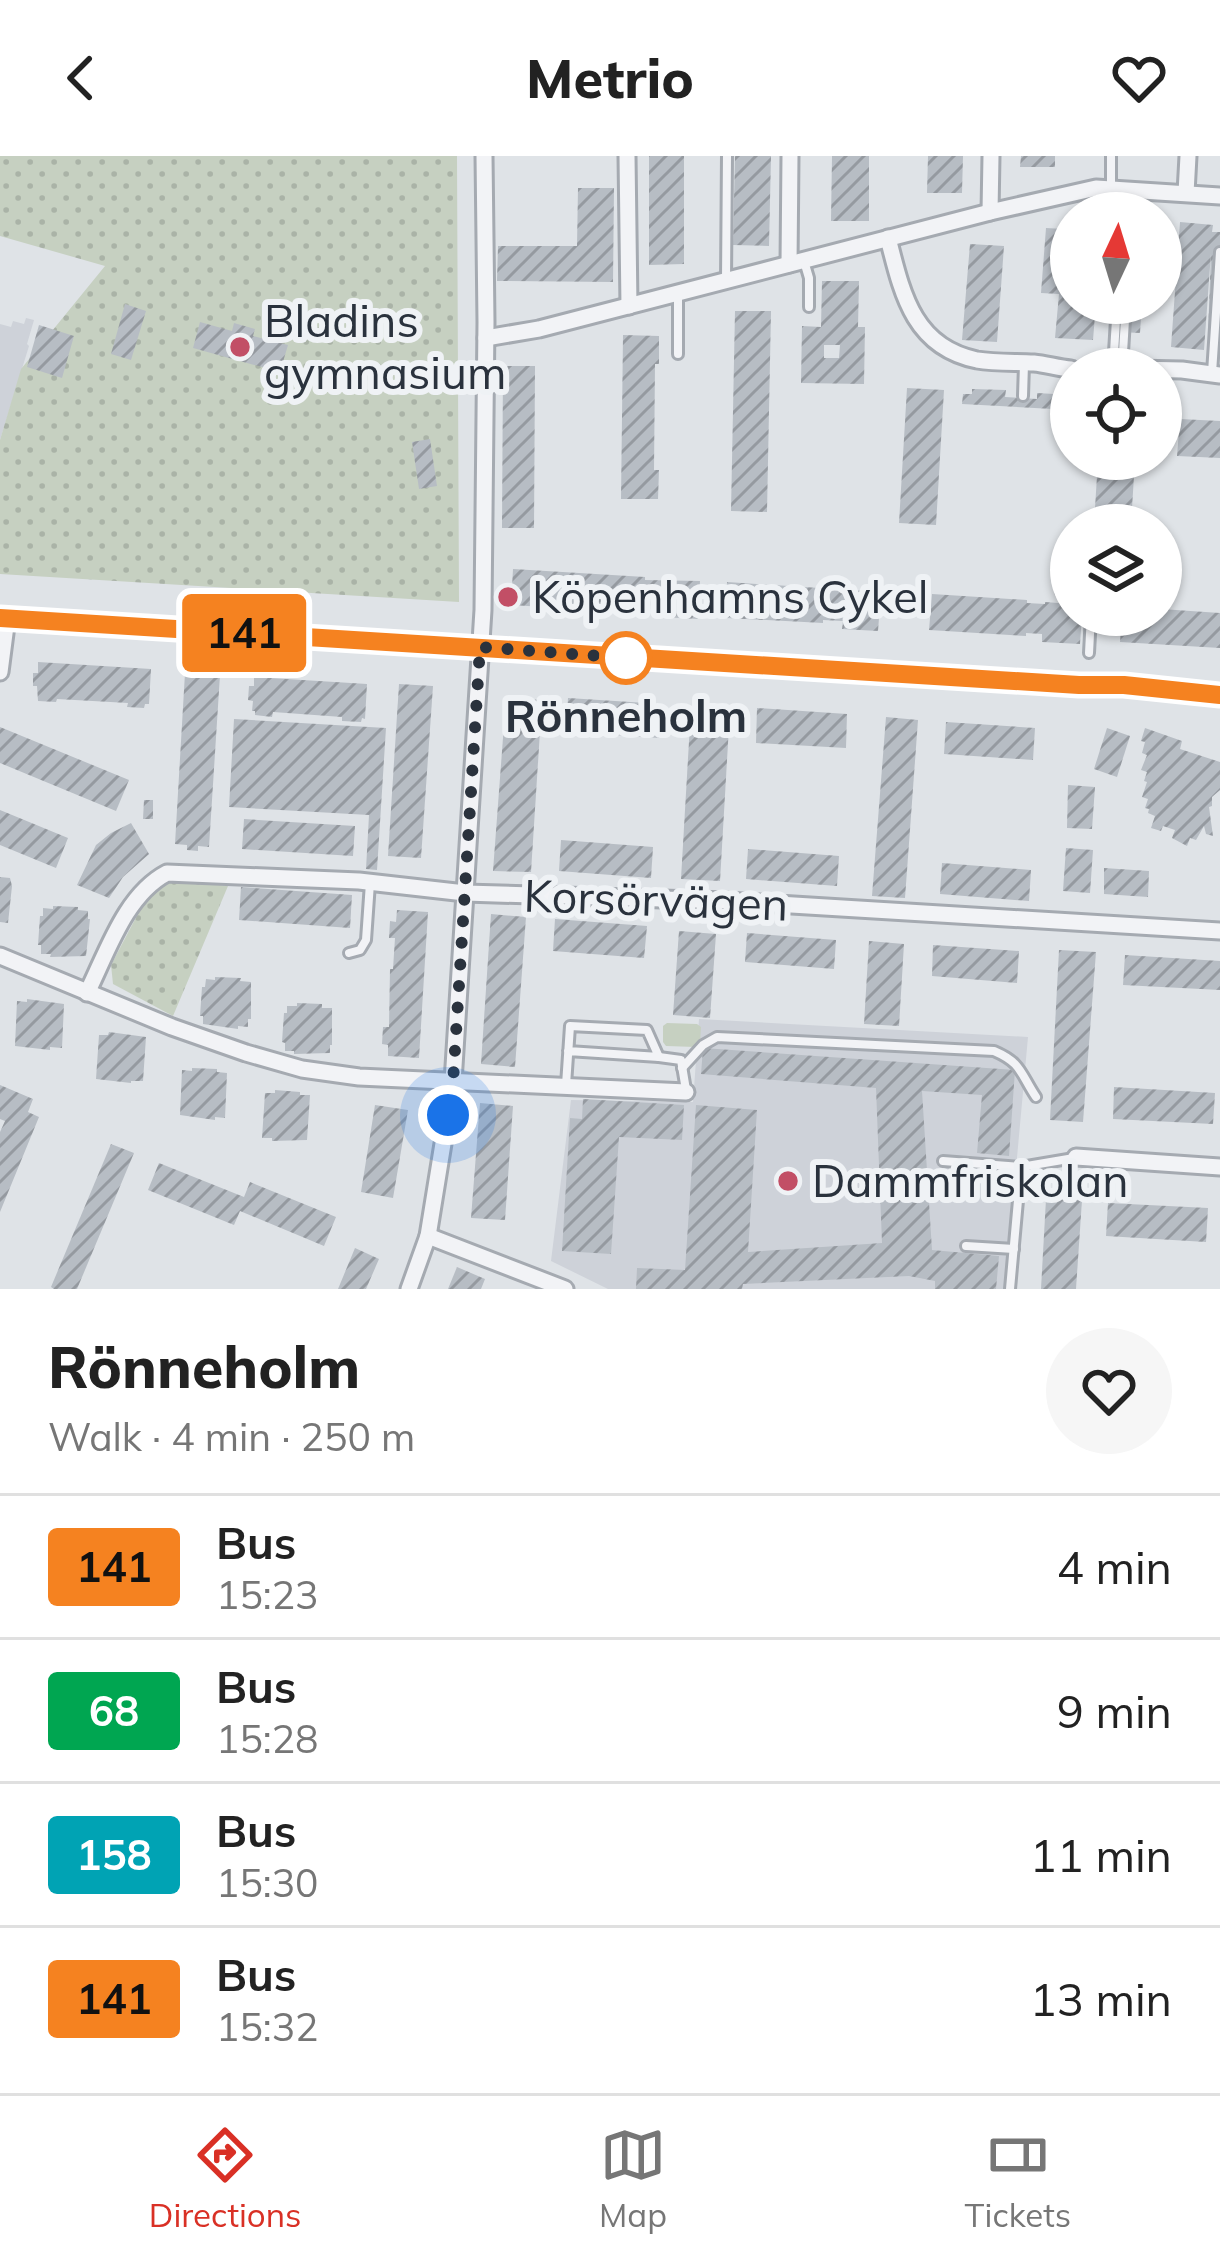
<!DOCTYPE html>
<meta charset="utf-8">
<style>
body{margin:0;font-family:Mulish,sans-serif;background:#f6f6f6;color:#222;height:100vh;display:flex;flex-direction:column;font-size:45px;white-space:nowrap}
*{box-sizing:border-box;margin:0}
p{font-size:39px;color:#767676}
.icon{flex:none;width:66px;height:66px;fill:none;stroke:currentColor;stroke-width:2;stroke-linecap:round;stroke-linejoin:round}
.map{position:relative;height:1133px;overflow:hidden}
.drawer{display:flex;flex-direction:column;background:#fff;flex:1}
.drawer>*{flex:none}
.badge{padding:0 24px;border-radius:9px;font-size:42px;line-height:78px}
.needle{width:78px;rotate:4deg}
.controls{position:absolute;left:1050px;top:36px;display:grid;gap:24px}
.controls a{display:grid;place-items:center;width:132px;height:132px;border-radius:50%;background:#fff;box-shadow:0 3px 9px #0004;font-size:60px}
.you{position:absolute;width:60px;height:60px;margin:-30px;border:9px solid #fff;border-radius:50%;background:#1a73e8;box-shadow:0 0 0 18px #1a73e833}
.map>.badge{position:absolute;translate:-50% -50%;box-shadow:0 0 0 6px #fff}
.round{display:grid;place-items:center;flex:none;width:126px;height:126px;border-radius:63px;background:#f6f6f6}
.headline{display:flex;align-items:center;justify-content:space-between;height:204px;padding:0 48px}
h1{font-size:57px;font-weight:800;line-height:90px}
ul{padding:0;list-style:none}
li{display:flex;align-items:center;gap:36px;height:144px;padding:0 48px;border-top:3px solid #e0e0e0}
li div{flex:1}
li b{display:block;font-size:45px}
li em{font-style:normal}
li .badge{min-width:132px;font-weight:700;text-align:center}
header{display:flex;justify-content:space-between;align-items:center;height:156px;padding:0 48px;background:#fff;font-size:54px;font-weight:800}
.tab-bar{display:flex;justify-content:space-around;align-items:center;height:168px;border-top:3px solid #e0e0e0;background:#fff;font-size:33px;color:#767676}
.tab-bar a{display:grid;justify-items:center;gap:6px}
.tab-bar .on{color:#d93025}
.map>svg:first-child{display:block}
.built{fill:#ced2d9}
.park{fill:url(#park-dots)}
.pitch{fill:#c6d0c1}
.building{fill:url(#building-hatch);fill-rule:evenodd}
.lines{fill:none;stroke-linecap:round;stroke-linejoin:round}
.lane-casing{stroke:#a5aab1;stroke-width:14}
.street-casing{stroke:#a5aab1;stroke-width:21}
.lane{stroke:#f2f3f6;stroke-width:8}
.street{stroke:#f2f3f6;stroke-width:15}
.secondary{stroke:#fff;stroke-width:21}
.line-casing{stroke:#fff;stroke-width:27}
.line{stroke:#f58220;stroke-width:18}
.walk{stroke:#2a323d;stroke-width:12;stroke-dasharray:0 21.6}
.poi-dot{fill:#c24f66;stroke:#eff2f5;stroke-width:4.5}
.stop-dot{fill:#fff;stroke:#f58220;stroke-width:6}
.labels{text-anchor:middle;stroke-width:12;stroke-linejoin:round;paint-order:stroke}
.poi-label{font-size:45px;fill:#2a323d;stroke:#eff2f5;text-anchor:start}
.stop-label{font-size:45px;font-weight:bold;fill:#2a323d;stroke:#eff2f5}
.street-label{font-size:45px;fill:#2a323d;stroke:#eff2f5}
</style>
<header><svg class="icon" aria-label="back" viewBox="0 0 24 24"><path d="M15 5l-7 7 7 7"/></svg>Metrio<svg class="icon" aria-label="heart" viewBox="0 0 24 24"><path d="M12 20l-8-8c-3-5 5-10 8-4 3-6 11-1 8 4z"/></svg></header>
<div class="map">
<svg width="1220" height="1133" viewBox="0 0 1220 1133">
<defs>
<pattern id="park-dots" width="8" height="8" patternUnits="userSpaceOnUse" patternTransform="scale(3)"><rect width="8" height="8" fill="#c6d0c1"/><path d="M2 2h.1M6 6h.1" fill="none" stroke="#aab3a7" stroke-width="1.8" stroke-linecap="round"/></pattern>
<pattern id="building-hatch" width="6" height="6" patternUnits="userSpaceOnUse" patternTransform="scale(3)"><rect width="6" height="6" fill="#b7bdc4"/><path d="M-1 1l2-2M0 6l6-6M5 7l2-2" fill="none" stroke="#959aa0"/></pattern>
</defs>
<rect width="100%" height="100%" fill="#dfe3e7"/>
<g class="built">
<polygon points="26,162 34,164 27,188 29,190 0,284 0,168 11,171 13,165 24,168"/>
<polygon points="699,863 1028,881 1005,1133 608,1133 551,1105 571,944 693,946"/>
</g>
<g class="park">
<polygon points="0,0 457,0 459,446 0,418 0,284 21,213 105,110 0,80"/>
<polygon points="174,723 228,730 173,860 113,828 111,809 151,733"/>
</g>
<polygon class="pitch" points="667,867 697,868 701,871 700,888 696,891 666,890 663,886 663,870"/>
<g class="building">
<polygon points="649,0 684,0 684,108 649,109"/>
<polygon points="735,0 771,0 769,90 733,89"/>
<polygon points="832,0 869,0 869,65 831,65"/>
<polygon points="928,0 963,0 962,37 927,37"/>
<polygon points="1021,0 1055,0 1055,11 1020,11"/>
<polygon points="578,32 614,32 613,126 497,125 498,90 577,90"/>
<polygon points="1064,66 1071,67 1071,147 1096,147 1093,184 1055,182 1059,138 1041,137 1046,72 1064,73"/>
<polygon points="1180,66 1213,69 1212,76 1220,76 1220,179 1208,178 1211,97 1204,194 1171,191"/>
<polygon points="970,88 1004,90 997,186 962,184"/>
<path d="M822 125H859L858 171H865L864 228 801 227 802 170 821 171ZM824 189H840L839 202H824Z"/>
<polygon points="1122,147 1142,147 1140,177 1120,176"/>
<polygon points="125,148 146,155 131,204 111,198"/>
<polygon points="735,155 771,155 767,356 731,355"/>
<polygon points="200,166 232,175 234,167 255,173 253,180 288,189 280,216 193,192"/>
<polygon points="39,169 74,180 62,222 27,211"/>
<polygon points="623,179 659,180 659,208 655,208 654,314 659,314 658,343 621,343"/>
<polygon points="503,210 535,210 534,372 502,372"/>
<polygon points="907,232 944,234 936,369 899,367"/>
<polygon points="972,233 1006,234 1005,241 1037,243 1037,237 1071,239 1071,254 962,248 963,238 972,238"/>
<polygon points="1180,263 1220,265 1220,302 1177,300"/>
<polygon points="430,283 437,330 419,333 412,286"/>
<polygon points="1098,303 1135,303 1131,369 1094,369"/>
<polygon points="513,413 645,421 645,424 700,425 698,463 661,461 662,454 645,453 645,457 511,449"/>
<polygon points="727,426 881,436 878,475 842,473 843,465 823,464 823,467 726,462"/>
<polygon points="932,438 1027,444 1027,447 1045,448 1045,446 1071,448 1071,459 1082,459 1080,488 1042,486 1042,478 1026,477 1026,480 929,474"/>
<polygon points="1161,453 1220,457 1220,492 1120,486 1122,459 1161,459"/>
<polygon points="38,506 151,513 149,548 145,548 144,552 127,551 128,547 57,543 56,546 38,545 37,530 33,530 33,517 38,517"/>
<polygon points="185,517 220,519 209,691 198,690 198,695 187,694 187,689 175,688"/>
<polygon points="254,521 367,528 365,563 362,562 361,566 342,565 342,561 273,556 272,561 255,559 255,555 252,555 253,545 248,544 249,530 254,530"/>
<polygon points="399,528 433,530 421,702 388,700"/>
<polygon points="506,542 542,544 531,716 493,715"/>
<polygon points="568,542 662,548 660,582 566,576"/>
<polygon points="691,551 730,553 720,725 681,723"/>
<polygon points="757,552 847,558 846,592 756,587"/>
<polygon points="886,561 918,564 905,742 872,740"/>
<polygon points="234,563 386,572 377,714 366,713 369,659 229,651"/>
<polygon points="946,566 1035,572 1033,604 944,598"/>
<polygon points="0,571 129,624 116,655 0,607"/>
<polygon points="1107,572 1130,580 1117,621 1094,613"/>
<polygon points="1145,572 1182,585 1180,593 1220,606 1220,634 1212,641 1212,650 1209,651 1213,680 1206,678 1204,670 1196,684 1190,682 1187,690 1172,682 1175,674 1163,670 1161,675 1151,672 1155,660 1148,657 1149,653 1145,652 1148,643 1142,641 1147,626 1144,625 1147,616 1141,614 1147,599 1142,597 1145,586 1141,585"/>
<polygon points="1068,629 1095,631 1092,673 1067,672"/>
<polygon points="144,644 153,644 153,663 143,663"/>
<polygon points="0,654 68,682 56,712 0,689"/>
<polygon points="244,663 355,670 353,700 242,693"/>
<polygon points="131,667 149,698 123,721 109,742 77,729 96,689 111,677"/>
<polygon points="561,684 653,691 651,722 559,715"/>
<polygon points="1066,692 1093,694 1090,737 1063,735"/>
<polygon points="748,693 839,700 837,730 746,723"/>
<polygon points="942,707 1031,714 1029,745 940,738"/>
<polygon points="1104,712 1149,715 1148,741 1104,738"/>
<polygon points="0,721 10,722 12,730 8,767 0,766"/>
<polygon points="241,731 352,739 350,772 239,764"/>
<polygon points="53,750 78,751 78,754 88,755 88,763 90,763 86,800 50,801 51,798 41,798 41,789 38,789 40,760 43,760 43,752 53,753"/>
<polygon points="397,754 428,756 419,902 388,900 388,889 382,888 383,871 389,871 390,813 393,813 395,782 389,782 390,765 396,766"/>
<polygon points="491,758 526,761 515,911 481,908"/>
<polygon points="555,763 647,770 644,802 553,795"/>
<polygon points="679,775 716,778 710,862 673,859"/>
<polygon points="747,777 836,784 834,813 745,806"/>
<polygon points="869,785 904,788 899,870 864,868"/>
<polygon points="933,789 1019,795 1017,827 932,820"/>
<polygon points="1059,794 1096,796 1083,966 1050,964"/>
<polygon points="1125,799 1220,805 1220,834 1123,829"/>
<polygon points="215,821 241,822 240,825 251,826 251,863 248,863 248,871 238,870 238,873 203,868 203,860 200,860 202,831 205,831 206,823 215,824"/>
<polygon points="27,843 64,848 62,892 50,891 50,894 15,890 17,845 27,846"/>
<polygon points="297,847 322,848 322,852 332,852 332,889 330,889 330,897 294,898 294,895 285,895 285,887 282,886 284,857 287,857 287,850 297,850"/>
<polygon points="109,876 146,881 143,925 131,925 131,927 96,923 99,879 108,879"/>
<polygon points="703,892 1015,914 1009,1000 977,997 982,939 922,935 932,1094 999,1100 996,1133 935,1133 935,1125 909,1120 743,1128 742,1133 636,1133 637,1112 685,1114 696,949 757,954 748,1096 882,1087 876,932 701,918"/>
<polygon points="192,912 217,913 217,916 227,917 225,962 215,961 215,964 180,959 182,914 192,915"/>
<polygon points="0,929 33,943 28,956 39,961 0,1056 0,976 5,965 0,963"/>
<polygon points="1114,931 1215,937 1213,968 1113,963"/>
<polygon points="275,934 300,936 300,939 310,939 307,984 272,985 272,982 262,982 265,937 275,937"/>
<polygon points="583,943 684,949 682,984 619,981 611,1098 562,1095 570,962 582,963"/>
<polygon points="480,947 513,950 505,1064 471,1062"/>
<polygon points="375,949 408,954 393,1042 361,1036"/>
<polygon points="111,988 134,997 77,1133 54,1133 51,1131"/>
<polygon points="159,1007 244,1041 250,1026 336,1061 324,1090 240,1055 234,1069 148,1034"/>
<polygon points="1046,1043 1082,1044 1076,1133 1041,1133"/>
<polygon points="1108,1047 1208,1052 1206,1086 1106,1080"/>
<polygon points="355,1092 379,1103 366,1133 338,1133"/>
<polygon points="457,1111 485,1123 481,1133 448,1133"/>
</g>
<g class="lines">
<defs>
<g id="lane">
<polyline points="1111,0 1111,32"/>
<polyline points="804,105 809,122 809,151"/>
<polyline points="726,124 727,0"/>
<polyline points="678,198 678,138"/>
<polyline points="1113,213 1117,147"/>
<polyline points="1122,213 1126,147"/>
<polyline points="1212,217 1220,96"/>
<polyline points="1023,240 1024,208"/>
<polyline points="1061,436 1071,437"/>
<polyline points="1089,497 1091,459"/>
<polyline points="349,797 360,794 366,784 370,727"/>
<polyline points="659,901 681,904 686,934"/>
<path d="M682 912 703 889 717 881 994 895C1022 907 1020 917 1036 941"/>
<polyline points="566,929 570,870 647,874 659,901 568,895"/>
<polyline points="943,1005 1021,1011 1074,1002"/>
<polyline points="966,1090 1014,1093"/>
<polyline points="1010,1133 1021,1011"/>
</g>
<g id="street">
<polyline points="627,0 629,150"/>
<polyline points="1186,37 1188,0"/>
<polyline points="990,56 991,0"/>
<path d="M888 82C902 137 913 191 977 204 995 207 1015 206 1034 207 1046 208 1058 212 1071 213"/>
<polyline points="789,108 790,0"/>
<polyline points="486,182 539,173 990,56 1096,32 1220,40"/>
<polyline points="1134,213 1182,214 1220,219"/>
<polyline points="0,516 7,462"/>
<polyline points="0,800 172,871 246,897 302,913 359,921 686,936"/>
<path d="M87 837C107 797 125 739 167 717L359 725 465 737 727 745 1220 775"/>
<polyline points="1076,1001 1220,1011"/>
<polyline points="428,1080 565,1133"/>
<polyline points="409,1133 428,1080 453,926 483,454 486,166 484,0"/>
</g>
</defs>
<use href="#lane" class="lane-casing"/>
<use href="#street" class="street-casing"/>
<use href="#lane" class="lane"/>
<use href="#street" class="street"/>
<polyline class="secondary" points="0,462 1079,529 1124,529 1220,539"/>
</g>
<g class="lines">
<defs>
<polyline id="line" points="0,462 1079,529 1124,529 1220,539"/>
</defs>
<use href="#line" class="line-casing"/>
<use href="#line" class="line"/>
<polyline class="walk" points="448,959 453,926 480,491 626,502"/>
</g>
<g class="poi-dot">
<circle cx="240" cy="191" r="12"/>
<circle cx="508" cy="441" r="12"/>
<circle cx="788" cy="1025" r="12"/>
</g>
<circle class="stop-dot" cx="626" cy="502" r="24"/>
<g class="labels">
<g class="poi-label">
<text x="264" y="181">Bladins<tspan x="264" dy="52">gymnasium</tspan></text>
<text x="532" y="457">Köpenhamns Cykel</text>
<text x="812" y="1041">Dammfriskolan</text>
</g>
<g class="stop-label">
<text x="626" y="576">Rönneholm</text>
</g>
<g class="street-label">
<text transform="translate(656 744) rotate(2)" y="16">Korsörvägen</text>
</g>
</g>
</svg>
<div class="controls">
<a><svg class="needle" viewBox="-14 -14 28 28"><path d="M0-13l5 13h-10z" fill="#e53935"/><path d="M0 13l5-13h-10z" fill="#767676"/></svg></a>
<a><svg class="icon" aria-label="locate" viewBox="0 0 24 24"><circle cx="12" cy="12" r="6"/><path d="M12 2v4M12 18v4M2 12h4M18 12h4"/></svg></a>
<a><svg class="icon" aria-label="layers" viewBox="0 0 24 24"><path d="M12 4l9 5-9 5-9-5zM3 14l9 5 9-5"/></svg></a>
</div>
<div class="you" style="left:448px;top:959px"></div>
<b class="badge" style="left:244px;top:477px;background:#f58220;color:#111">141</b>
</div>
<section class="drawer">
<div class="headline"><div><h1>Rönneholm</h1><p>Walk · 4 min · 250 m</p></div><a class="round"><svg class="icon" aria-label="heart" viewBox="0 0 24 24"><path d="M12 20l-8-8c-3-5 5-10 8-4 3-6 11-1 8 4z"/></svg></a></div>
<ul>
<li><span class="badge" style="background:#f58220;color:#111">141</span><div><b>Bus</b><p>15:23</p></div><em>4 min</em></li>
<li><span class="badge" style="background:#00a651;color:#fff">68</span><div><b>Bus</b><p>15:28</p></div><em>9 min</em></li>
<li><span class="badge" style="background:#00a3b4;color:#fff">158</span><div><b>Bus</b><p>15:30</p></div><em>11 min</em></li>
<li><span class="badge" style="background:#f58220;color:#111">141</span><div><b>Bus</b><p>15:32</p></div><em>13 min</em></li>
</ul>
</section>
<nav class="tab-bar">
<a class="on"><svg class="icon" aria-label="directions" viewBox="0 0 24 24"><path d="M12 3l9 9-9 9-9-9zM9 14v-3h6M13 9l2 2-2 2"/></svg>Directions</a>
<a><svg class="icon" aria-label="map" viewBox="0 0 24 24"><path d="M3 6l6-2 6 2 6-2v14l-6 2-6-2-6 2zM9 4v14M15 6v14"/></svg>Map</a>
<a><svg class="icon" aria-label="tickets" viewBox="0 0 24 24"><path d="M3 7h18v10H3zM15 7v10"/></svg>Tickets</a>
</nav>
